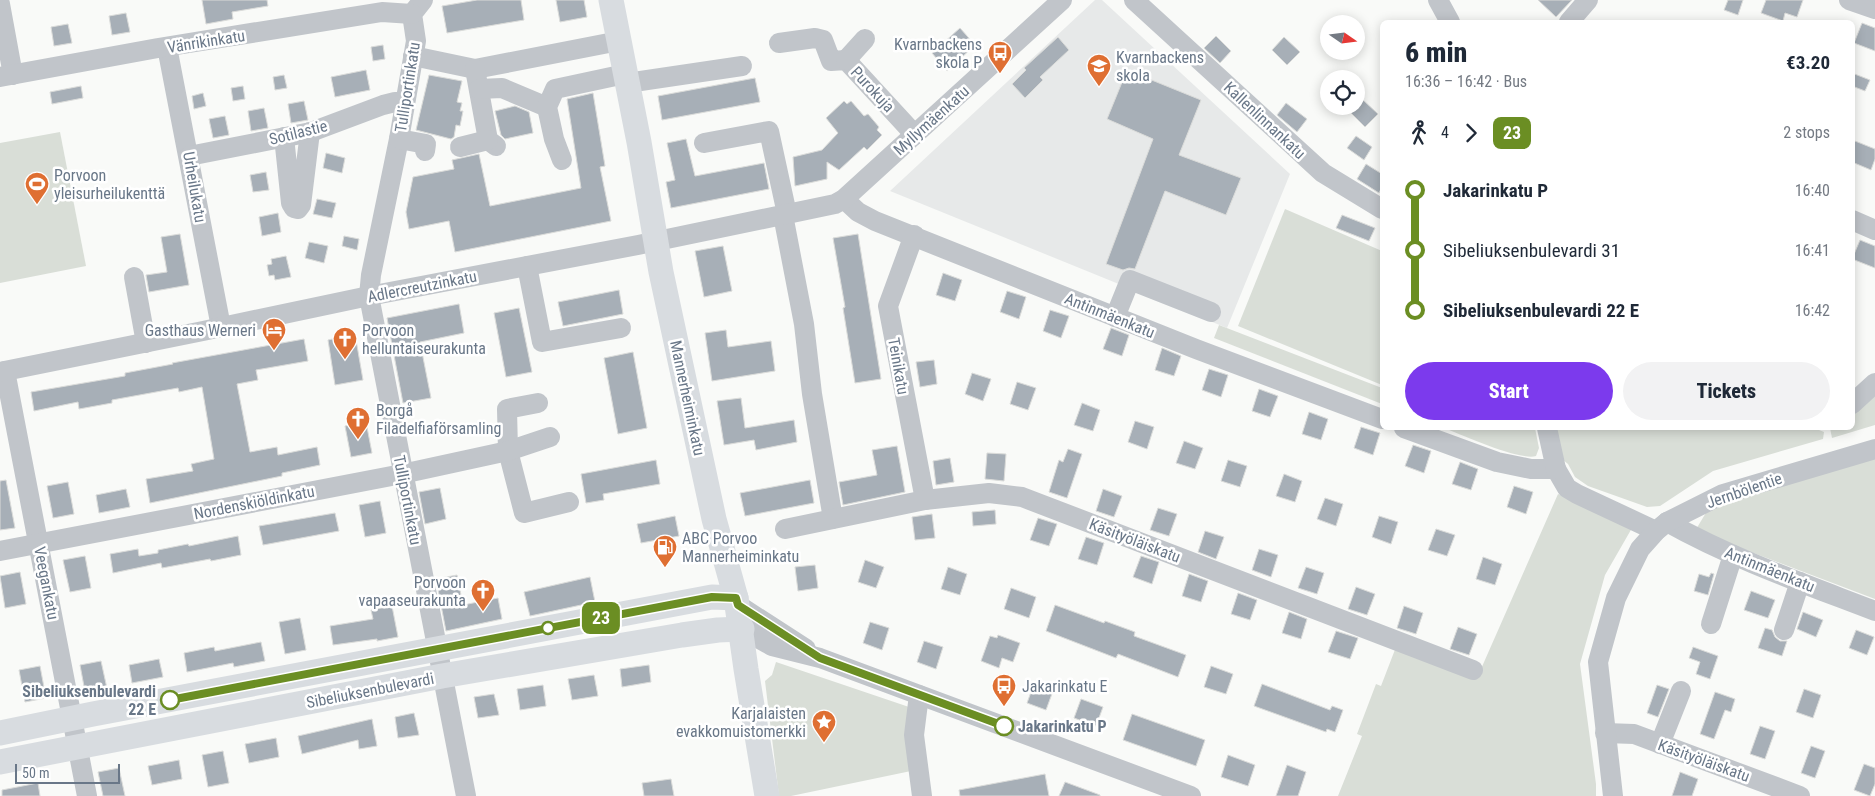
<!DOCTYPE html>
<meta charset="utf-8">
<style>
body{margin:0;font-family:"Roboto Condensed",sans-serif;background:#f2f2f3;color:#1f2937;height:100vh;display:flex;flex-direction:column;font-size:19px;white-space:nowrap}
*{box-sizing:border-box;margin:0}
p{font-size:16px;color:#747a83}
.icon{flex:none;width:28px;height:28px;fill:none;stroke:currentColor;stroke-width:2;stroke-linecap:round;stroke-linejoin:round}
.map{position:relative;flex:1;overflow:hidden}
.sheet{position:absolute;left:1380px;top:20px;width:475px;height:410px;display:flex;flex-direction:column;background:#fff;border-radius:8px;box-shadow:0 2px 12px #0003}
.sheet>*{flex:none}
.badge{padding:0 10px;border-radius:8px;font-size:18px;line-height:32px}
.needle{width:32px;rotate:104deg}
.fabs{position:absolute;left:1320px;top:15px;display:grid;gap:10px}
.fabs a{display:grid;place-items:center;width:45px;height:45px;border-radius:50%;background:#fff;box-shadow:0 2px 12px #0003;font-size:25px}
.scale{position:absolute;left:15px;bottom:12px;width:105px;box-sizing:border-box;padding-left:5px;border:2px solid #697788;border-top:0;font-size:14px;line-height:18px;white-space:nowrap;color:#697788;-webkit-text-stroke:4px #fff;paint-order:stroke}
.map>.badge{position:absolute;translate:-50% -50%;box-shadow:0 0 0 2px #fff}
.legs{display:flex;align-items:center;gap:8px;height:55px;padding:0 25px;font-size:16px}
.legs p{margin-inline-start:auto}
.overview{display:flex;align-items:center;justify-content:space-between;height:85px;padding:0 25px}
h1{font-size:28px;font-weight:800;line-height:38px}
.action{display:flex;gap:10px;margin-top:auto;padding:10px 25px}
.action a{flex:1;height:58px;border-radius:30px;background:#7c3aed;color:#fff;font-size:20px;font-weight:800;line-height:58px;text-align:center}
.action a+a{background:#f2f2f3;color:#1f2937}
ul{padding:0 25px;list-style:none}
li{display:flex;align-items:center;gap:18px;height:60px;font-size:19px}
li i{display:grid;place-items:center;width:8px;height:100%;margin:0 6px;background:currentColor}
li i::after{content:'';width:12px;height:12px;margin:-6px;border:4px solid;border-radius:50%;background:#fff}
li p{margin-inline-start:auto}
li:first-child i{background:linear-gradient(#0000 50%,currentColor 0)}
li:last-child i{background:linear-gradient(currentColor 50%,#0000 0)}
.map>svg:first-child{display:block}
.built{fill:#e7e9e9}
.green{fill:#d9ded7}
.building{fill:#a7afb7;stroke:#dbdcda}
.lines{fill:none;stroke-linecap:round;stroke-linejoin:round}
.minor{stroke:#c1c5ca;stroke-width:20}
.major{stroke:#d8dce0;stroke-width:25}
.line-1-casing{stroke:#fff;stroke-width:11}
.line-1{stroke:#6b8e23;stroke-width:8}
.stop-1-dot{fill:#fff;stroke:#6b8e23;stroke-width:2.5}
.labels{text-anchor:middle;stroke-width:5;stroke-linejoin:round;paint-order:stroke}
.street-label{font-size:16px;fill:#697788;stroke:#fff}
.poi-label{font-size:16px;fill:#697788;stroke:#fff;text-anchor:start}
.stop-label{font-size:16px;font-weight:bold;fill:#697788;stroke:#fff;text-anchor:end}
</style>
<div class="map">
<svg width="1875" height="796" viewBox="0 0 1875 796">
<rect width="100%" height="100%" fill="#f9faf8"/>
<polygon class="built" points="1095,0 1102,0 1290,174 1227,328 890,191"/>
<g class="green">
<polygon points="60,132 86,266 0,283 0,143"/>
<polygon points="1285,209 1382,251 1382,385 1238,326"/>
<polygon points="1219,325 1382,388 1382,404 1214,338"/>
<polygon points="1875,388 1875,425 1832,438 1830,428 1852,428 1853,407"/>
<path d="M1444 428H1535L1539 448 1536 456C1520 461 1462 435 1444 428Z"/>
<polygon points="1556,428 1814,428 1824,432 1823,439 1713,471 1660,506 1647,507 1588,486 1575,477 1568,464 1563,460"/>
<polygon points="1875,455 1875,599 1695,531 1707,511 1731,498"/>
<polygon points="1558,494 1632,528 1605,575 1580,664 1596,784 1596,796 1338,796 1362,736 1357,734 1376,684 1381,686 1396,647 1477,678"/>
<polygon points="776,662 909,707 911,771 791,796 779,796 765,681 772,675"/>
</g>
<g class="building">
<polygon points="202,0 267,0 268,6 232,12 233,19 206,24"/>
<polygon points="477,0 521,0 524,20 447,33 442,6"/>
<polygon points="556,0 584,0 587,17 560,22"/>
<polygon points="1538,0 1572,0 1556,17"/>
<polygon points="1728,0 1743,0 1738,15 1724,10"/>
<polygon points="1766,0 1803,0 1797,17 1785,13 1783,21 1761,13"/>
<polygon points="126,13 130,32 112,35 109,16"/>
<polygon points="1862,23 1875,28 1875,51 1854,43"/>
<polygon points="68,24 72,43 54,46 51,27"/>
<polygon points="960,28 975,45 947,71 932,53"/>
<polygon points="1216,36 1231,51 1220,63 1204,48"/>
<polygon points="1058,37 1069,50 1040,77 1043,80 1025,98 1012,84 1026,70 1024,68"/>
<polygon points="1284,37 1300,52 1287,65 1272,50"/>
<polygon points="383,45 385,59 373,61 371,47"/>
<polygon points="366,70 370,90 335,97 331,77"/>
<polygon points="1127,70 1201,100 1179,155 1241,178 1226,215 1165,191 1135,269 1129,268 1123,270 1106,264 1153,139 1107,119"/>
<polygon points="1852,73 1870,80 1865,91 1852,86"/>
<polygon points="284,75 287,88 275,90 273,77"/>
<polygon points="429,75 462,81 457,102 462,103 460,111 463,111 460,126 456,125 454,137 451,139 416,130"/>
<polygon points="755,78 760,102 662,120 658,96"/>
<polygon points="81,86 83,98 52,104 50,92"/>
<polygon points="243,86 245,99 233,101 231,88"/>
<polygon points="203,93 206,106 194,109 192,96"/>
<polygon points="593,93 605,166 600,167 611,221 455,252 449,221 409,229 406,212 413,177 454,169 452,160 479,154 490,206 581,188 567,99"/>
<polygon points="1362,99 1378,114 1365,127 1350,112"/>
<polygon points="304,101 308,120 291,123 288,104"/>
<polygon points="844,101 847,104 851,101 864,116 868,114 879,127 877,130 882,135 867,150 864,147 839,170 827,162 827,179 795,186 793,157 822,150 838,133 826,118"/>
<polygon points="1286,103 1307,119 1297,132 1277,115"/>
<polygon points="515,106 529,112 533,133 505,139 501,135 495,111"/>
<polygon points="264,108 268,128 251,131 248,111"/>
<polygon points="225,116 229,135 213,138 209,119"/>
<polygon points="1356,136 1372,147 1364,160 1347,148"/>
<polygon points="686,139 695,176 764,163 769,189 671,208 666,182 675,180 667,143"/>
<polygon points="1855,141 1875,149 1875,159 1871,170 1852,162 1852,148"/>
<polygon points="326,153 345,158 342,173 323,168"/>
<polygon points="1366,164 1382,174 1382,187 1379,193 1357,179"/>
<polygon points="266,172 269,190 253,192 250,175"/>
<polygon points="317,199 336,203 332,218 313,214"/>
<polygon points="278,213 281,232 262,236 259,217"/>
<polygon points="1342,215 1375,228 1369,241 1336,228"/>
<polygon points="180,234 189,285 149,292 146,275 167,272 161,237"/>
<polygon points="858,234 881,379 855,383 843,308 845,307 833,238"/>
<polygon points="344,236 359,239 357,250 342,246"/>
<polygon points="1860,240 1875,246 1875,268 1852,259"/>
<polygon points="309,242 328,246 324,263 305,258"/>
<polygon points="723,246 732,291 704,297 695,251"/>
<polygon points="286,256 291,277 275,280 274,275 269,276 267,265 272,264 271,259"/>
<polygon points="943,273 962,280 955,301 936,295"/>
<polygon points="619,290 623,314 563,326 558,302"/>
<polygon points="1007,291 1026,297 1019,319 1000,312"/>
<polygon points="459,304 464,333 420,342 431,398 403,403 387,318"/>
<polygon points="519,308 532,372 506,377 494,313"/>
<polygon points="1050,310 1069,316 1061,338 1043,331"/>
<polygon points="1111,328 1129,335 1122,356 1103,349"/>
<polygon points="726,330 728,347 771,341 775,371 712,381 705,333"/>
<polygon points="355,334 363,380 335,385 328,340"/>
<polygon points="304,339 308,361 256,370 258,380 237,384 250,452 277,447 278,455 317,447 320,465 282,473 282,476 150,503 146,479 193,471 191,464 214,459 202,387 179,392 178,388 112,400 112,403 79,409 78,402 34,411 31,392 125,376 125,373 173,364 172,363"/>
<polygon points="1162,348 1181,356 1174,376 1155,370"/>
<polygon points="633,352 647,428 618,434 604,358"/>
<polygon points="934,360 937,384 920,387 916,362"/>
<polygon points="1209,369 1228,375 1221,397 1202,390"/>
<polygon points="972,373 991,379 983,401 965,394"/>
<polygon points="1017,382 1036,388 1028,410 1010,404"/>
<polygon points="1259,389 1278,396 1270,417 1252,411"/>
<polygon points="741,398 745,428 794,420 797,442 756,450 754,440 724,445 717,401"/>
<polygon points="1082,403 1100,410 1093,431 1074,425"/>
<polygon points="1309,412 1328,419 1321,440 1302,434"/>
<polygon points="1135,421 1154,427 1147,449 1128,442"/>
<polygon points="366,422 372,453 351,457 345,426"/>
<polygon points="1361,427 1380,433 1373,455 1354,448"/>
<polygon points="1184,441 1203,448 1195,469 1176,463"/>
<polygon points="1413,445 1431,451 1424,473 1405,466"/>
<polygon points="897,446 905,492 843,505 839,482 877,475 872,450"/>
<polygon points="1068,449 1082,454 1067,498 1049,492 1059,460 1063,462"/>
<polygon points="987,453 1006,454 1004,481 985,479"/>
<polygon points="950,458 954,482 936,485 933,461"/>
<polygon points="656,460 660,484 603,494 604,500 586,503 581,474"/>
<polygon points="1228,460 1247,466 1240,487 1221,481"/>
<polygon points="1460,462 1478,469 1471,490 1452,484"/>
<polygon points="1284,474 1302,481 1295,502 1276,496"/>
<polygon points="6,480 15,528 0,530 0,481"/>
<polygon points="810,480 814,503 745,516 740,493"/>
<polygon points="68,482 74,514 53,518 47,486"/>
<polygon points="1514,486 1533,492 1526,514 1507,507"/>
<polygon points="440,488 446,519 425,524 419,492"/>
<polygon points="126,489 130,507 99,513 96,495"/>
<polygon points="1103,489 1122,496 1114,517 1096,511"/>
<polygon points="1325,498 1343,504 1336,526 1317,519"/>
<polygon points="380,501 386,533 365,537 359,505"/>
<polygon points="1158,508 1177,514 1169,536 1150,530"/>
<polygon points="995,510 996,524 973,526 972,512"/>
<polygon points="335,513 339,531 263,545 259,526"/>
<polygon points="932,514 935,538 915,540 912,517"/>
<polygon points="675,516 679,536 641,543 637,524"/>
<polygon points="1379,516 1398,522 1391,544 1372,537"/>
<polygon points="1038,518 1057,524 1049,546 1030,540"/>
<polygon points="1436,529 1455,535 1447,556 1428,550"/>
<polygon points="1205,531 1224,537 1216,559 1198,552"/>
<polygon points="238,536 241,555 211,561 210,559 162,568 161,563 113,573 110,554 138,549 139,556 158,553 158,550 188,544 189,546"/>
<polygon points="1086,537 1104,543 1097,565 1078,559"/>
<polygon points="1259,549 1278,555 1271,577 1252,570"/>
<polygon points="85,556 91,588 70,592 63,560"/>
<polygon points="1141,556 1159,562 1152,584 1133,577"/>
<polygon points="1483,557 1502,564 1495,585 1476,579"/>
<polygon points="865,560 884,567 876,588 858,582"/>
<polygon points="815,565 818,588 798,591 795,567"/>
<polygon points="948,567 967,574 960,595 941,589"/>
<polygon points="1306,567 1324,573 1317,594 1298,588"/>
<polygon points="20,572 26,604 5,608 0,576"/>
<polygon points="1711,573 1714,574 1708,595 1694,591 1699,574 1709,577"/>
<polygon points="1189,574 1208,581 1201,602 1182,596"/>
<polygon points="457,575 463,605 498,598 502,619 446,631 436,579"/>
<polygon points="590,577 595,602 530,616 524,592"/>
<polygon points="1356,587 1375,594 1367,615 1348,609"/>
<polygon points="1011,588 1036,597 1029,618 1004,609"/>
<polygon points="1751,591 1775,600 1768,618 1744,610"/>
<polygon points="1238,593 1257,600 1250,620 1231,614"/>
<polygon points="1055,605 1104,623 1105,621 1135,632 1134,636 1186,655 1178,677 1118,654 1116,658 1046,631"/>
<polygon points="392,606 398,637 377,641 377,639 333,645 330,626 373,619 371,610"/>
<polygon points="1404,606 1423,613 1416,634 1397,628"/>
<polygon points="1289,612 1307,619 1301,639 1282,633"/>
<polygon points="1803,612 1823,620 1816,637 1797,629"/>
<polygon points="300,618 306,650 285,654 279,622"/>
<polygon points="870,622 889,628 882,650 863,643"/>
<polygon points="1458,627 1477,634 1469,655 1450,649"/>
<polygon points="1765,628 1772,630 1775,637 1780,641 1787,641 1782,656 1758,648"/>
<polygon points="1856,630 1874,637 1867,655 1849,648"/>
<polygon points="1336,631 1358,638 1350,659 1328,652"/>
<polygon points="998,635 1020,643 1013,662 1002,658 999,668 981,661 990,636 997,638"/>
<polygon points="924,641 943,647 936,669 917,662"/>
<polygon points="261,642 265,661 234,667 233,663 187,672 184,653 214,647 215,651"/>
<polygon points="1693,647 1718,656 1710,679 1696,674 1700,662 1689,658"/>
<polygon points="159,659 163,677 132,683 129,665"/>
<polygon points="101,661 108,693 86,697 80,665"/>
<polygon points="649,665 651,682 622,687 620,669"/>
<polygon points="40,666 46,698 25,702 19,670"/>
<polygon points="1211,666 1233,674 1226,694 1204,687"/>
<polygon points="594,675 598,696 572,700 568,679"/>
<polygon points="1034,684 1053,691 1046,710 1027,703"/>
<polygon points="1262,684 1330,710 1332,706 1343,710 1335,732 1327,729 1326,732 1254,706"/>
<polygon points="543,685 546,706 520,710 517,689"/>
<polygon points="1657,685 1669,689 1658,717 1647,713"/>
<polygon points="1804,689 1821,695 1813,718 1796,712"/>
<polygon points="1715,692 1735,699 1731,712 1725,710 1714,739 1700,734"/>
<polygon points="494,694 499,715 478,718 474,697"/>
<polygon points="1081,699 1103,707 1096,726 1074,718"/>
<polygon points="414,713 419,735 398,738 395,717"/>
<polygon points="1132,714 1205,740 1196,766 1123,740"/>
<polygon points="372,719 377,746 359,749 358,740 302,754 298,736"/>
<polygon points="1760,726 1775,731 1765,759 1750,754"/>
<polygon points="276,738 279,757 249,763 245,744"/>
<polygon points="1811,746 1825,751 1815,778 1801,773"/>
<polygon points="223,751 229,783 208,787 202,755"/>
<polygon points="1228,755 1255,765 1248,786 1221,777"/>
<polygon points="179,760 182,779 152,785 148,766"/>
<polygon points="1864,764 1875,768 1875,784 1870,796 1854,790"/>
<polygon points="1287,765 1306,772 1298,796 1276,796"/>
<polygon points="119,768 125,796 103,796 98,772"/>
<polygon points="1680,772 1698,779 1692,796 1672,796"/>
<polygon points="1045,774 1049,796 960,796 959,790"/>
<polygon points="671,779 674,796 644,796 642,783"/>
<polygon points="1065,782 1100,795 1100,796 1059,796"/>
<polygon points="38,783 40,796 2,796 2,790"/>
</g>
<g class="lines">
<g class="minor">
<polyline points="423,0 412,14 416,41 399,139 371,275 369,296 466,796"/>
<polyline points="1134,0 1323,173 1382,209"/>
<polyline points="1438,0 1450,22"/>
<polyline points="1849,0 1875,9"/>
<polyline points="0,4 13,75"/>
<polyline points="1569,22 1588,0"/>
<polyline points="779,43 815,38 823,40 831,61 846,60 915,135"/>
<polyline points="167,47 221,327"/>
<polyline points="413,56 475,69 619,41"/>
<polyline points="846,60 865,39"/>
<polyline points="475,69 488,140 496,146"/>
<polyline points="0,77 158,48 382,12 412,14"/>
<polyline points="627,83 742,66"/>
<polyline points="479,89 502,88 547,107"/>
<polyline points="284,137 291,203 294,208 298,209 301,205 310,132"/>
<polyline points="399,139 426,144 425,151"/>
<polyline points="704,143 769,131 787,214"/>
<polyline points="460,147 488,140"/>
<polyline points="189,156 311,132 383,105 395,102 405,102"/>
<polyline points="562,160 554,139 547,107 555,89 625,74"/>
<polyline points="844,199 858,212 875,221 1196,349 1382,419"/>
<polyline points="783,215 804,324 812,394 833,519"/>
<polyline points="1852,220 1875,230"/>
<polyline points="914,235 888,306 925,500"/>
<polyline points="527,266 542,342 621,328"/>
<polyline points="134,277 146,343"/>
<polyline points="1115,317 1130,280 1211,312"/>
<polyline points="5,371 87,796"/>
<polyline points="0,372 203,331 369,296 638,245 835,204 844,199 1062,0"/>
<polyline points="538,403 507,409 508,451 524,513 569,502"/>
<polyline points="1852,404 1875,383"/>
<polyline points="1404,428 1497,462 1531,469 1556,469 1567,488 1577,494 1656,531"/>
<polyline points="1547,428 1556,469"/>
<path d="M1667 522C1733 559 1805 584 1875 611"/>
<polyline points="785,529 925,500 989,493 1022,497 1473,670"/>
<polyline points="0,551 402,474 508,451 550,437"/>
<polyline points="738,605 806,649"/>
<polyline points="1711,624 1733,555"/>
<polyline points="742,629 772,646 820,658 1191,796"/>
<polyline points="1784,630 1800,582"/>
<polyline points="919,695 914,735 922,796"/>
<polyline points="1605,733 1634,734 1800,796"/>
<polyline points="1660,744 1681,691"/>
<polyline points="1613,796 1598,662 1616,598 1640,549 1656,531 1667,522 1723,494 1875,449"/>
</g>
<g class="major">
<polyline points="611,0 639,142 661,272 714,519 736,598 746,669 767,796"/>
<polyline points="0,733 93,714 712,597 736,598"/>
<polyline points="0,762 442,676 682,635 718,630 742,629"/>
</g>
</g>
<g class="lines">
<defs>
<polyline id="line-1" points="170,700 712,597 736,598 738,605 820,658 1004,726"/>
</defs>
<use href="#line-1" class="line-1-casing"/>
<use href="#line-1" class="line-1"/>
</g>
<defs>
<symbol id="bus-pin" viewBox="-11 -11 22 30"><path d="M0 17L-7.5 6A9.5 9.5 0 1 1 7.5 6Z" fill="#df6f32" stroke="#fff"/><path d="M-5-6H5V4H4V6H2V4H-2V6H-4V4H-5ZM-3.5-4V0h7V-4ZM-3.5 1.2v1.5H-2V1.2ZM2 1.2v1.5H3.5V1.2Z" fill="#fff"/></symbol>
<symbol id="school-pin" viewBox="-11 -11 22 30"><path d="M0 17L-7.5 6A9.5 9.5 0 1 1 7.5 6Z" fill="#df6f32" stroke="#fff"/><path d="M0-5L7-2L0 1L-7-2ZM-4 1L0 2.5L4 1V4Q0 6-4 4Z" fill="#fff"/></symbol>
<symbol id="stadium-pin" viewBox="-11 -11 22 30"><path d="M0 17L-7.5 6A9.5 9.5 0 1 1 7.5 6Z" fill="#df6f32" stroke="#fff"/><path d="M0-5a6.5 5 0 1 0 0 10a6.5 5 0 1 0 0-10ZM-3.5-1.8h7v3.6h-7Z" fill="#fff"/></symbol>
<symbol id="hotel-pin" viewBox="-11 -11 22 30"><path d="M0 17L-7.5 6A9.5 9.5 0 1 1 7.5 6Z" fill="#df6f32" stroke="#fff"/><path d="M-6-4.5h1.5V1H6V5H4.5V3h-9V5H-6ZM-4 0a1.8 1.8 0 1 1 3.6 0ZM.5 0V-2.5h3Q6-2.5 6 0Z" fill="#fff"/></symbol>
<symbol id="church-pin" viewBox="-11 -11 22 30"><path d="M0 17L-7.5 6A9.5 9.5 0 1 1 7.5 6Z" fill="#df6f32" stroke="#fff"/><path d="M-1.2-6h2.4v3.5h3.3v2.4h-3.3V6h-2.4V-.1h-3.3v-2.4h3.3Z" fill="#fff"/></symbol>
<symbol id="fuel-pin" viewBox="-11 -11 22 30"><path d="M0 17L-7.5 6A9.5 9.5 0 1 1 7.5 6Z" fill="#df6f32" stroke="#fff"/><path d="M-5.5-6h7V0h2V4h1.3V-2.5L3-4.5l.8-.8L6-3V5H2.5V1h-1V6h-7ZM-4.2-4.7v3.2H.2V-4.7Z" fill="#fff"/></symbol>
<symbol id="sight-pin" viewBox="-11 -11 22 30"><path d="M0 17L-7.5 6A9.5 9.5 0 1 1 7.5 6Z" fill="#df6f32" stroke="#fff"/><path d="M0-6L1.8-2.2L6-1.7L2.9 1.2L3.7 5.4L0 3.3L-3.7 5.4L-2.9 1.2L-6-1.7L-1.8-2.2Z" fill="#fff"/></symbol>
</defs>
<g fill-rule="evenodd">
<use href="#bus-pin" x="986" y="39" width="28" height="38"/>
<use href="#school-pin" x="1085" y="52" width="28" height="38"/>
<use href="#stadium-pin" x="23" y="170" width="28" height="38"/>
<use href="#hotel-pin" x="260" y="316" width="28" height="38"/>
<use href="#church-pin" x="331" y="325" width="28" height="38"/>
<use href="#church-pin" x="344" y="405" width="28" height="38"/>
<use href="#fuel-pin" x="651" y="533" width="28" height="38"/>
<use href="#church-pin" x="469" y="577" width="28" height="38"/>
<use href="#bus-pin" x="990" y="672" width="28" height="38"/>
<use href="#sight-pin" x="810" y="708" width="28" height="38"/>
</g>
<g class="stop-1-dot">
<circle cx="548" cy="628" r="6"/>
<circle cx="170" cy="700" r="9"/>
<circle cx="1004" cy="726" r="9"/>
</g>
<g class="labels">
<g class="street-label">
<text transform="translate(206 41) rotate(-9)" y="6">Vänrikinkatu</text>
<text transform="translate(407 87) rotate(-81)" y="6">Tulliportinkatu</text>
<text transform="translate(873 89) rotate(47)" y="6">Purokuja</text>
<text transform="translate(931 120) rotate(-42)" y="6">Myllymäenkatu</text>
<text transform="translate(1265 120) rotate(43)" y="6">Kallenlinnankatu</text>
<text transform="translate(298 132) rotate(-14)" y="6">Sotilastie</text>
<text transform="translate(195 187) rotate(80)" y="6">Urheilukatu</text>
<text transform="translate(422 286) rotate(-11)" y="6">Adlercreutzinkatu</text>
<text transform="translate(1110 315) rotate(22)" y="6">Antinmäenkatu</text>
<text transform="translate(899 366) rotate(80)" y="6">Teinikatu</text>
<text transform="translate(688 398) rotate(78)" y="6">Mannerheiminkatu</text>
<text transform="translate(1744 490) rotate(-19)" y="6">Jernbölentie</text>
<text transform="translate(408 500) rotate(79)" y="6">Tulliportinkatu</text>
<text transform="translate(254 502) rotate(-11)" y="6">Nordenskiöldinkatu</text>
<text transform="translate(1135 540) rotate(21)" y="6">Käsityöläiskatu</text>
<text transform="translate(1770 569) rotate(22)" y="6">Antinmäenkatu</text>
<text transform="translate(47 583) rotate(79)" y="6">Veegankatu</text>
<text transform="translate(370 690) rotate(-11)" y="6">Sibeliuksenbulevardi</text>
<text transform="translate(1704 760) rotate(20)" y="6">Käsityöläiskatu</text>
</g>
<g class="poi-label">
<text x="982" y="50" text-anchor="end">Kvarnbackens<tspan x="982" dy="18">skola P</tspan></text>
<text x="1116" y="63">Kvarnbackens<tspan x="1116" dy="18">skola</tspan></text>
<text x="54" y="181">Porvoon<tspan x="54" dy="18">yleisurheilukenttä</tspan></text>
<text x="256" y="336" text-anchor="end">Gasthaus Werneri</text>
<text x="362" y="336">Porvoon<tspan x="362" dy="18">helluntaiseurakunta</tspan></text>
<text x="376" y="416">Borgå<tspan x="376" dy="18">Filadelfiaförsamling</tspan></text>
<text x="682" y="544">ABC Porvoo<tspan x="682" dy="18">Mannerheiminkatu</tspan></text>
<text x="466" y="588" text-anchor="end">Porvoon<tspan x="466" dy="18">vapaaseurakunta</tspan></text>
<text x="1022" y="692">Jakarinkatu E</text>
<text x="806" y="719" text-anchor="end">Karjalaisten<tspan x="806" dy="18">evakkomuistomerkki</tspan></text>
</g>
<g class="stop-label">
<text x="156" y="697">Sibeliuksenbulevardi<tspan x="156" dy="18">22 E</tspan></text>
<text x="1018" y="732" text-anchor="start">Jakarinkatu P</text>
</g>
</g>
</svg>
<div class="fabs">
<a><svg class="needle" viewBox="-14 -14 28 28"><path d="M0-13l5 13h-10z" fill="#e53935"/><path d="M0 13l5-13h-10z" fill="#747a83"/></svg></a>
<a><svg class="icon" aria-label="locate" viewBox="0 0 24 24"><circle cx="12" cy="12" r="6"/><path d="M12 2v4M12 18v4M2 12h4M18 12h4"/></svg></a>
</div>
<div class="scale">50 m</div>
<b class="badge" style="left:601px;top:618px;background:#6b8e23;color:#fff">23</b>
<section class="sheet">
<div class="overview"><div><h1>6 min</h1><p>16:36 – 16:42 · Bus</p></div><b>€3.20</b></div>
<div class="legs"><svg class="icon" aria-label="walk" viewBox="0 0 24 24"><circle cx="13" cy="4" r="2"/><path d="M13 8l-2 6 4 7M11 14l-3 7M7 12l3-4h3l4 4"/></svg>4<svg class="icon" aria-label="forward" viewBox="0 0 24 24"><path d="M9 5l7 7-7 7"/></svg><b class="badge" style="background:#6b8e23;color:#fff">23</b><p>2 stops</p></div>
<ul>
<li><i style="color:#6b8e23"></i><b>Jakarinkatu P</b><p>16:40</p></li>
<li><i style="color:#6b8e23"></i><span>Sibeliuksenbulevardi 31</span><p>16:41</p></li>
<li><i style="color:#6b8e23"></i><b>Sibeliuksenbulevardi 22 E</b><p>16:42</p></li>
</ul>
<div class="action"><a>Start</a><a>Tickets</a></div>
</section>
</div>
